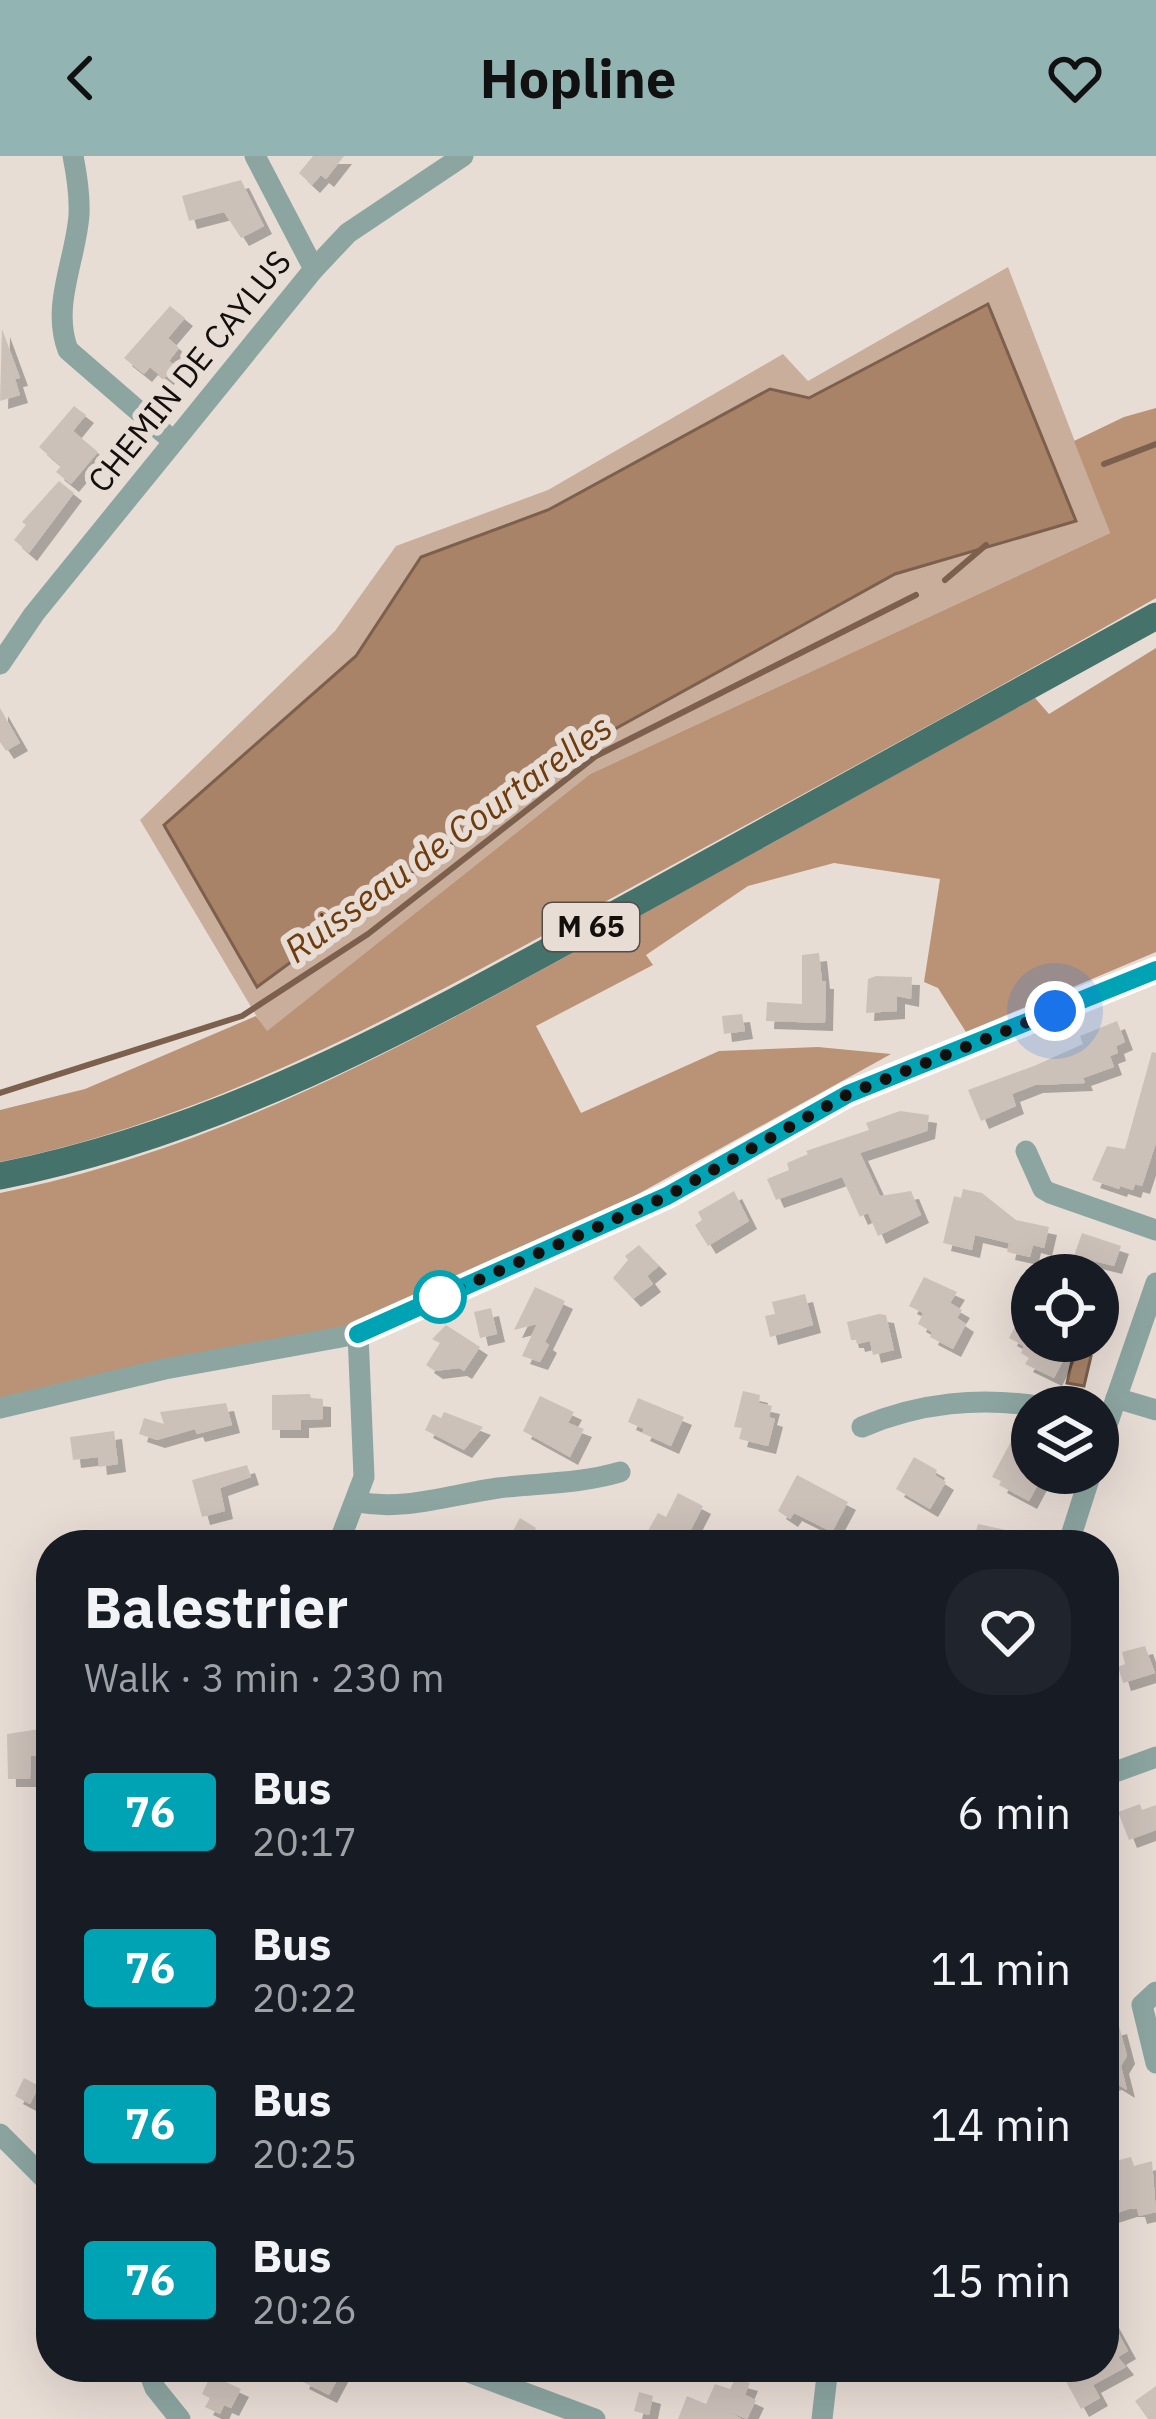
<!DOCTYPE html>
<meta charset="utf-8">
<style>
body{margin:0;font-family:"IBM Plex Sans",sans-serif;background:#20242c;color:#f1f3f6;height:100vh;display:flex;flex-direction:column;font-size:45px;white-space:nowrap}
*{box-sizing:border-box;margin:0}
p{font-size:39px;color:#9ea1a6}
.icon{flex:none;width:66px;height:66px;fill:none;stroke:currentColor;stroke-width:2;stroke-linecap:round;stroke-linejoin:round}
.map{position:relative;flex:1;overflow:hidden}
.details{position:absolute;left:36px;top:1374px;width:1083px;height:852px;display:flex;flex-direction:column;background:#171b24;border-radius:48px;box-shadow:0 12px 48px #0002}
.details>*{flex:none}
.badge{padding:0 24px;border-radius:9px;font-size:42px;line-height:78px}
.fabs{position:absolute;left:1011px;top:1098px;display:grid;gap:24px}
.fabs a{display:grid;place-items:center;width:108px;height:108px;border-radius:50%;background:#171b24;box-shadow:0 12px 48px #0002;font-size:60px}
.you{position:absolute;width:60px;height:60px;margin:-30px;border:9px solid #fff;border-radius:50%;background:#1a73e8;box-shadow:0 0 0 18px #1a73e833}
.map>.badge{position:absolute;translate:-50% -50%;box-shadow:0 0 0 6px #fff}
.round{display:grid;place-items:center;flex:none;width:126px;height:126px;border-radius:48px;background:#20242c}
.summary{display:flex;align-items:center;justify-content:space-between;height:204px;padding:0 48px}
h1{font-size:57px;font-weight:700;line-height:90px}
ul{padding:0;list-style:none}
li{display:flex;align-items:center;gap:36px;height:156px;padding:0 48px}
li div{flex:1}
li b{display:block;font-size:45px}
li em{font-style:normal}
li .badge{min-width:132px;font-weight:700;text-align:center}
header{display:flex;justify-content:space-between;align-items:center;height:156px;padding:0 48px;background:#92b4b2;color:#111;font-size:54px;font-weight:700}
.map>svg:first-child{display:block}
.green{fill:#c9ae9b}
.forest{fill:#ba9377}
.water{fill:#a98368;stroke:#7c604d;stroke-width:3}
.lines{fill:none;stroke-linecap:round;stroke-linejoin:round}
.stream{stroke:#7c604d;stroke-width:6}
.building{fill:#ccc1b9;filter:url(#shadow)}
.minor{stroke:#8ca5a1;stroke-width:21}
.major{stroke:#45736c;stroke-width:27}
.line-casing{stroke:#fff;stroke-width:27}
.line{stroke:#00a3b4;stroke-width:18}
.walk{stroke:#130f0d;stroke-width:12;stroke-dasharray:0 21.6}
.stop-dot{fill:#fff;stroke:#00a3b4;stroke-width:6}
.labels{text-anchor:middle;stroke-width:12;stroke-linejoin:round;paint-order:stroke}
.shield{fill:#e8ddd5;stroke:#534d49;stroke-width:3}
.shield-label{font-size:30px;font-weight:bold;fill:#130f0d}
.street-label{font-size:33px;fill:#130f0d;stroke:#e8ddd5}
.water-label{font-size:36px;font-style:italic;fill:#6f3c0e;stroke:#e8ddd5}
</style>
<header><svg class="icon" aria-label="back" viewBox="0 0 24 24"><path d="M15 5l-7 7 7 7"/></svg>Hopline<svg class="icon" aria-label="heart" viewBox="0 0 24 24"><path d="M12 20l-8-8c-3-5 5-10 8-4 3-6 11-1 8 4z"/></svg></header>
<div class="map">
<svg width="1156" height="2263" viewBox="0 0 1156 2263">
<defs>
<filter id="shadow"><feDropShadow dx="8" dy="8" stdDeviation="0" flood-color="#0004"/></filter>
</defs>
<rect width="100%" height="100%" fill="#e8ddd5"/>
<polygon class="green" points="1008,111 1110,377 590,618 266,876 140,664 335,475 396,390 548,334 783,198 808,225"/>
<g class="forest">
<path d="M1156 252V442C980 543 801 639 623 736 423 844 225 960 0 1006V954L85 933 256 860 267 875 590 618 1110 377 1074 285 1124 261Z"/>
<path d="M1156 492V796L966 876 938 832 924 826 940 723 834 707 748 730 646 799 653 809 536 870 581 957 719 895 818 891 891 898 631 1042 346 1171 0 1245V1037C218 994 410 887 603 780 747 701 891 621 1035 542L1049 558Z"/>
</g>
<g class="water">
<polygon points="988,148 1076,365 895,418 586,589 257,831 164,669 356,500 421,401 548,354 770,233 809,242"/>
<polygon points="1074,1196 1091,1200 1084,1230 1067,1227"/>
</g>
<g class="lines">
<g class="stream">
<polyline points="1104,308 1156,288"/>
<polyline points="945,424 986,389"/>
<polyline points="0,937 242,860 368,778 596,600 916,439"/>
</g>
</g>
<g class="building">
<polygon points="313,0 344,0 326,23 321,19 312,29 299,17"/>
<polygon points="241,24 264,70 241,82 224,56 189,65 182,40"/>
<polygon points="170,150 185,162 168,182 179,192 169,205 175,210 164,223 150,211 144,218 124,202"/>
<polygon points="2,173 20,222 15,223 20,239 0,245"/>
<polygon points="74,250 86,259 73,275 98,296 71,328 56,316 61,310 39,291"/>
<polygon points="59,325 74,337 29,397 14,384 26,369 22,366"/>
<polygon points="0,552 20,587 6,595 0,586"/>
<polygon points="819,797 822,825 826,825 825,867 766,865 767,846 802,848 802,799"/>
<polygon points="876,820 912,821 911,843 897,840 897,855 866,857 868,823"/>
<polygon points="742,858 745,875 724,878 722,860"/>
<polygon points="1117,865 1125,886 1116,890 1118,897 1110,900 1114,911 1083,922 1085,927 1035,929 1012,938 1016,950 981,965 968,934 1034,910 1083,888 1080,880"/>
<polygon points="1152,896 1156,897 1156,987 1142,1030 1135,1028 1133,1034 1120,1030 1119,1033 1092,1024 1107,990 1125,993"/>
<polygon points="900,955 929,959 927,975 860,997 880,1040 911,1035 921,1059 878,1080 868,1057 860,1061 842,1021 776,1044 767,1023 789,1014 787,1007 808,998 806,995 869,974 866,967"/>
<polygon points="963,1033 982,1037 1016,1064 1049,1071 1044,1092 1033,1089 1030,1101 1007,1096 1009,1087 975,1079 972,1094 943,1087 954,1040 961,1042"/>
<polygon points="734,1035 749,1065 708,1090 695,1069 702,1064 698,1056"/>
<polygon points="1082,1077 1121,1090 1114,1110 1074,1100"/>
<polygon points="639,1089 659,1110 647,1120 653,1128 633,1143 613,1122 628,1104 625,1100"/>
<polygon points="924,1121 957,1136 950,1147 962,1154 957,1162 966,1168 953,1193 930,1181 932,1176 918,1168 923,1157 909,1150"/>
<polygon points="535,1131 565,1145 545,1186 549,1189 540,1206 522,1200 537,1168 514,1174"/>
<polygon points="1032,1137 1032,1185 1053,1185 1069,1193 1054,1222 1025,1208 1029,1202 1021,1197 1024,1190 1009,1182"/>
<polygon points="805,1138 813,1169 770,1181 765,1160 775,1158 772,1146"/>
<polygon points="491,1152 497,1178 480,1182 474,1156"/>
<polygon points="879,1158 886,1159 894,1194 873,1199 870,1185 857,1188 856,1184 851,1184 847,1166"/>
<polygon points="446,1169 480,1191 464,1215 459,1212 435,1215 426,1209 440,1187 432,1183"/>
<polygon points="743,1235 760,1239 759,1247 772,1250 769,1261 775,1263 768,1290 739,1283 742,1272 734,1271"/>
<polygon points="310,1238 311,1242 323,1243 323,1263 301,1264 301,1274 272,1274 272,1239"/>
<polygon points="540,1240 574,1256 568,1267 584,1273 570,1301 523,1275"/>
<polygon points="638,1242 684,1261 671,1290 642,1277 644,1273 628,1266"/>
<polygon points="226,1247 232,1269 197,1278 195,1273 157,1284 139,1278 144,1262 164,1268 160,1256"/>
<polygon points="444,1256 483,1271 464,1294 425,1274 433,1258 441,1262"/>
<polygon points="1029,1264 1032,1265 1032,1317 1044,1317 1029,1345 999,1329 1001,1325 992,1321 1015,1278 1021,1281"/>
<polygon points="114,1275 118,1308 99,1311 98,1301 73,1304 70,1281"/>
<polygon points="914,1301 937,1314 935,1319 946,1326 930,1353 896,1333"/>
<polygon points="247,1309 251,1321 220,1332 225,1355 202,1361 192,1324"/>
<polygon points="797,1319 848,1346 832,1376 794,1357 790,1363 778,1355"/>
<polygon points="678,1337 703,1350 683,1389 640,1389 658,1357 666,1361"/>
<polygon points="520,1362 536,1372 527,1389 505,1389"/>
<polygon points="978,1368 1006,1374 1002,1389 972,1389"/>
<polygon points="1145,1490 1155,1517 1123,1527 1118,1511 1125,1508 1122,1496"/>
<polygon points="46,1572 51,1578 51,1599 31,1600 30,1623 8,1623 7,1578"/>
<polygon points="1140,1648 1142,1654 1156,1649 1156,1674 1129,1684 1118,1656"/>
<polygon points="1119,1870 1127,1900 1121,1910 1127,1934 1114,1926 1104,1928 1104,1874"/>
<polygon points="24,1922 39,1930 30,1948 15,1940"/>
<polygon points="1131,2001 1134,2010 1152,2005 1156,2056 1139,2060 1137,2053 1129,2053 1104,2061 1104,2008"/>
<polygon points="1104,2151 1128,2195 1118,2201 1126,2211 1093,2229 1100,2242 1081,2253 1058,2211 1104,2211"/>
<polygon points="308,2211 344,2211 329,2239 301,2225"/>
<polygon points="211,2219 241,2233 231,2252 224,2249 220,2258 205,2251 210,2242 202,2238"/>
<polygon points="735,2223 750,2227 745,2239 756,2244 747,2263 727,2255 742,2263 678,2263 687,2240 706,2248 715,2228 730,2233"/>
<polygon points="1156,2230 1156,2263 1148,2263 1135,2245"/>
<polygon points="639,2236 653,2240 649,2259 634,2255"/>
</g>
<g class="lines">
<g class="minor">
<path d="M73 0C77 20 80 38 79 59 76 103 51 150 68 194L173 285"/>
<polyline points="255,0 314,113"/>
<polyline points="0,508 34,458 314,113 348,77 463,0"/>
<polyline points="1026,995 1043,1033 1050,1037 1156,1074"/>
<polyline points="1116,1242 1156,1254"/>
<polyline points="0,1252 165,1213 358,1178 667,1040 848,937 1156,814"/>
<path d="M862 1271C918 1247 981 1240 1042 1251"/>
<polyline points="1098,1295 1156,1127"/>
<path d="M357 1346C406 1355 449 1339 498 1332 539 1327 579 1328 620 1316"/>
<polyline points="338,1389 364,1321 358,1178"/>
<polyline points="1068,1389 1091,1317"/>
<polyline points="1104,1620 1156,1601"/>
<polyline points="1156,1836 1142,1849 1156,1907"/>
<polyline points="0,1978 51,2029"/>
<polyline points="147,2211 155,2232 180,2263"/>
<polyline points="455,2211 595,2263"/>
<polyline points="822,2263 828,2211"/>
</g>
<path class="major" d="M0 1020C235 973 431 859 639 745 811 650 984 556 1156 460"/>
</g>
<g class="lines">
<defs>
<polyline id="line" points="358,1178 667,1040 848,938 1156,814"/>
</defs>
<use href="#line" class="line-casing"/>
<use href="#line" class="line"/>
<polyline class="walk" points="440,1141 667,1040 848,938 1055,855"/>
</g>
<circle class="stop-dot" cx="440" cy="1141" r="24"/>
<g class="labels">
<rect class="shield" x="543" y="747" width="96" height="48" rx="9"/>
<g class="shield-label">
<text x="591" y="781">M 65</text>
</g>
<g class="street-label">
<text transform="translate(189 215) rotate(-51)" y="12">CHEMIN DE CAYLUS</text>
</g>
<g class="water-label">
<text transform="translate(448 682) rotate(-36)" y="13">Ruisseau de Courtarelles</text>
</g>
</g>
</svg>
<div class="fabs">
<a><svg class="icon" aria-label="locate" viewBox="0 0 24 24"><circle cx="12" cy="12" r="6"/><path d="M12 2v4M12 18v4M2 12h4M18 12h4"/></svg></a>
<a><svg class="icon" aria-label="layers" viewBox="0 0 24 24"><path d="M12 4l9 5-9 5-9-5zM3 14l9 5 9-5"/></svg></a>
</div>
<div class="you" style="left:1055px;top:855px"></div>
<section class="details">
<div class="summary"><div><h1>Balestrier</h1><p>Walk · 3 min · 230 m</p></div><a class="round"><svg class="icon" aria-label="heart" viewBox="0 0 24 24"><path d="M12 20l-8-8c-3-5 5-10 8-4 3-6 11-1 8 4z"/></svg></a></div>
<ul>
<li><span class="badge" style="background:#00a3b4;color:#fff">76</span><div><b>Bus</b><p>20:17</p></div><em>6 min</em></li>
<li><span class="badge" style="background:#00a3b4;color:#fff">76</span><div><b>Bus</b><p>20:22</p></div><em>11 min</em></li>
<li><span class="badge" style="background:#00a3b4;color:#fff">76</span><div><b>Bus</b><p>20:25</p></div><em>14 min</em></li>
<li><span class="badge" style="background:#00a3b4;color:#fff">76</span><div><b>Bus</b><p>20:26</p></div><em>15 min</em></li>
</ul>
</section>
</div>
